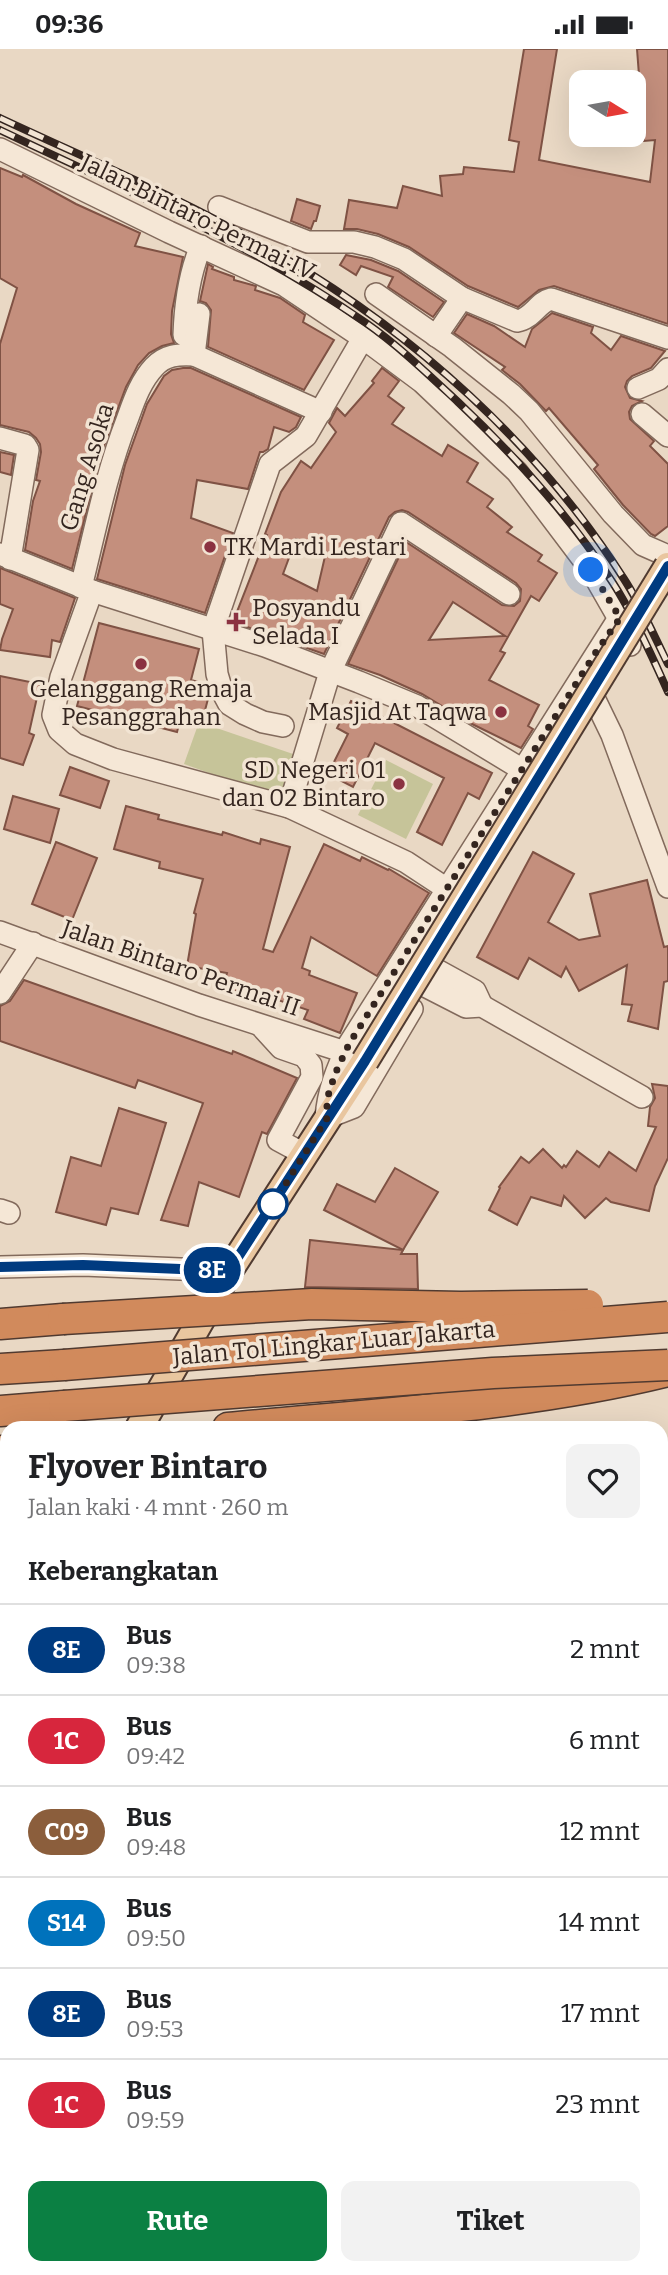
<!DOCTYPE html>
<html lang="id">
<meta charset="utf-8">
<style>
body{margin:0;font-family:Bitter,serif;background:#f2f2f2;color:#202124;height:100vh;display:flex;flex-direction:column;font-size:26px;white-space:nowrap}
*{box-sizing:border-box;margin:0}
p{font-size:23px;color:#757577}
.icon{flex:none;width:38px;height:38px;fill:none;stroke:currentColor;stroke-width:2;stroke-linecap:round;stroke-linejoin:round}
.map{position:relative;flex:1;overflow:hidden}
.panel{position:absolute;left:0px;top:1372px;width:668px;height:854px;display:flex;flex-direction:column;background:#fff;border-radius:21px 21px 0 0;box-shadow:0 7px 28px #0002}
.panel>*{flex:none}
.badge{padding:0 14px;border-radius:23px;font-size:24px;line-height:46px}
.needle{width:46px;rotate:101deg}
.tools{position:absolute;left:569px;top:21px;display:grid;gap:14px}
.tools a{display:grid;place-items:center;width:77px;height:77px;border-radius:14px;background:#fff;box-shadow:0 7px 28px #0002;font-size:35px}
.you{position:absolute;width:35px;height:35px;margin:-18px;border:5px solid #fff;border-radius:50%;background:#1a73e8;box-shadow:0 0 0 10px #1a73e833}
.map>.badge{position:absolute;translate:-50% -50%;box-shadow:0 0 0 4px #fff}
h2{padding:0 28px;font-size:26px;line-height:63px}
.round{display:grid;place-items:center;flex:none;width:74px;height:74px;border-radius:14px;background:#f2f2f2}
.overview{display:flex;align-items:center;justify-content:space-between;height:119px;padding:0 28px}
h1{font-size:33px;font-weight:700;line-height:52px}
.action{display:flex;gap:14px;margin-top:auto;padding:14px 28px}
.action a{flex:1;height:80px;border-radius:14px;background:#0b8043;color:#fff;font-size:28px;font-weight:700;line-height:80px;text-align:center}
.action a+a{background:#f2f2f2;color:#202124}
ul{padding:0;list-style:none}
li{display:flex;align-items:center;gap:21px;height:91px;padding:0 28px;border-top:2px solid #e0e0e0}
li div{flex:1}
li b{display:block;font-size:26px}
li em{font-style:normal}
li .badge{min-width:77px;font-weight:700;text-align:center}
.status{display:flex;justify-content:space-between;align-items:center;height:49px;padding:0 35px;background:#fff;direction:ltr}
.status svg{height:19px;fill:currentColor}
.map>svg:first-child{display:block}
.green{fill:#c6c499}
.building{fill:#c48f7d;stroke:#7f5244;stroke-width:2;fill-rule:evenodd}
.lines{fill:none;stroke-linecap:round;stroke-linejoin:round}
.minor-casing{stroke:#826a5c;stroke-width:24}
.major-casing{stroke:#503a30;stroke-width:30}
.highway-casing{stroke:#503a30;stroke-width:33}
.minor{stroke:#f5e7d6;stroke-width:21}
.major{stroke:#e9c69f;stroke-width:26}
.highway{stroke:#d18a5c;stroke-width:30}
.rail-casing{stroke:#34251f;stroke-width:8}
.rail{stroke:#f2e4d3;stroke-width:5;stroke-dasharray:16;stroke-linecap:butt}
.major-bridge-casing{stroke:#503a30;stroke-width:30;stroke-linecap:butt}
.highway-bridge-casing{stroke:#503a30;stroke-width:33;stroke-linecap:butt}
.major-bridge{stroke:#e9c69f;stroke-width:26}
.highway-bridge{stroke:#d18a5c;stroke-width:30}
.line-casing{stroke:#fff;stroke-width:16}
.line{stroke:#003b80;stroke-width:10}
.walk{stroke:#34251f;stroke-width:7;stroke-dasharray:0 12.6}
.poi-dot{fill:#8b3241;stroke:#f2e4d3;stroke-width:2.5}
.stop-dot{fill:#fff;stroke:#003b80;stroke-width:3.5}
.labels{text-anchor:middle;stroke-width:7;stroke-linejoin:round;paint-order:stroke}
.street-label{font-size:24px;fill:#34251f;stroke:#f2e4d3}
.poi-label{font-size:24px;fill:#34251f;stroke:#f2e4d3;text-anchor:start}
</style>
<div class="status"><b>09:36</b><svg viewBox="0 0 49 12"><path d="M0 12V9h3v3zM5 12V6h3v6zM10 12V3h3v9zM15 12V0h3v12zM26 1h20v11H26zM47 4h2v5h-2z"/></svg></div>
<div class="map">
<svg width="668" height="2226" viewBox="0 0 668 2226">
<rect width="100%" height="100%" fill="#e9d8c4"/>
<g class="green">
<polygon points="199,673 299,707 282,750 184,715"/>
<polygon points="386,711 433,735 406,790 358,766"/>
<polygon points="0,1694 7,1697 7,2035 0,2031"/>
</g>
<g class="building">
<polygon points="524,0 557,0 539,111 650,133 655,91 644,92 637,0 668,0 668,275 554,237 539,241 518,258 468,237 409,198 378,185 357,180 344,180 349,151 397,159 403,137 442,147 440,127 463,125 464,118 514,123 519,93 509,91"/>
<polygon points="0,119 22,128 23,126 76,155 140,184 135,197 183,208 172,262 171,285 174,294 162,297 149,304 138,316 126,338 100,408 72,520 25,501 33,452 40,432 36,431 41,403 40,395 36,389 29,383 0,376 0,295 17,239 0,229"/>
<polygon points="297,150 320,157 316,172 314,172 311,180 291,172"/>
<polygon points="346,206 371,211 398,222 444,253 433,268 388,238 393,228 361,217 356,226 340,216"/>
<polygon points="208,215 213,218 212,220 234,228 234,231 256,237 255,241 280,249 305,266 303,273 334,291 304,341 208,298 211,261 206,254 200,252"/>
<polygon points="552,264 593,278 591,284 611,301 621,287 665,302 651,319 632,327 627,332 625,338 630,349 642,352 632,357 629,363 630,370 654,392 650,397 668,415 668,477 655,487 651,485 623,456 594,420 598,416 549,359 546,362 520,335 502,321 505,318 454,284 467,265 494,277 525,298 532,280"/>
<polygon points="183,319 191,319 301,368 296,378 289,383 274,378 268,400 263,403 260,403 248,440 197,431 191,469 233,484 205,564 97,530 125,416 147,355 164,327 172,321"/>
<path d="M382 319 399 332 388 347 404 359 392 375 442 407 448 396 478 414 467 433 493 450 487 458 512 478 507 483 542 506 538 512 557 524 539 552 531 547 500 602 505 604 489 631 539 656 528 677 533 680 521 699 470 674 422 645 380 626 348 615 406 493 502 556 514 557 520 552 521 540 516 534 408 463 402 461 395 463 389 468 324 605 233 573 267 486 265 485 281 443 301 412 311 419 336 383 329 374 337 359 345 367 374 334 372 332ZM296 490 326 503 317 542 283 525ZM453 553 505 587 429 591Z"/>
<polygon points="0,403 14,406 11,426 0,423"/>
<polygon points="0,519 75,549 60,593 52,591 50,608 0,601 2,590 13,560 0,555"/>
<polygon points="99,574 199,600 191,631 206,635 209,646 203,669 182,663 177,683 77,657"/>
<polygon points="0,627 40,635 29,684 34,686 23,716 0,709"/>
<polygon points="351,652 492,724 479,750 468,744 442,796 417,783 444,729 375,694 353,738 328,725 348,685 337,679"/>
<polygon points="70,718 109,732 100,759 60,746"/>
<polygon points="13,747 59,760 50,794 4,780"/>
<polygon points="126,757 159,766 158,770 222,786 223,783 260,795 261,790 290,798 263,900 273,903 324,795 360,812 362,808 388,821 389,820 429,844 377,927 311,888 302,919 310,922 309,926 357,944 340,984 304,970 308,961 245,940 244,944 223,939 227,924 187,917 196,865 194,864 203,830 159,819 160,813 114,800"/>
<polygon points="56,793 97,809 72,871 32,855"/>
<polygon points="533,803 574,825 548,873 579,891 600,887 590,845 647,831 664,898 668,897 668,932 664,933 658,980 628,972 632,956 622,955 627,916 579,942 566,918 561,928 529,909 518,930 477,908"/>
<polygon points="24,931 232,1005 233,1002 297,1029 267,1085 262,1083 239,1148 199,1133 188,1177 161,1171 203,1054 138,1031 135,1039 0,992 0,957 10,952"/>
<polygon points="652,1035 668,1037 668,1109 655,1137 649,1162 611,1153 606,1149 585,1169 564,1147 561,1157 531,1148 517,1176 489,1161 500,1139 499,1138 521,1108 529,1114 543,1100 562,1119 564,1116 566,1118 577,1102 599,1118 609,1103 636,1122 656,1078 648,1077 650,1058 655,1049"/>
<polygon points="119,1059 166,1074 138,1165 111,1159 106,1176 56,1163 71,1108 101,1117"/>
<polygon points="395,1119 438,1143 403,1201 324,1161 337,1135 375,1153"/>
<polygon points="310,1191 403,1201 401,1205 417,1205 418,1240 305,1238"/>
</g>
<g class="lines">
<defs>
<g id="minor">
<polyline points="0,100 169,183 284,236 363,289 422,333 517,423 591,521 630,589 630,596"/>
<path d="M219 158 308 193H354L375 198 404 210 462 249 517 272C532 270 538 253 551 250L668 289"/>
<polyline points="376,245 452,298 511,345 529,362 613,465 643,496 668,507"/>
<path d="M184 286C185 256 189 225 201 197"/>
<polyline points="436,287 462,249"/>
<polyline points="194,306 321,363"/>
<polyline points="638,339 659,330 668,320"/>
<polyline points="642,365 668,387"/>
<polyline points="0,389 25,396 28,401 10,510"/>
<polyline points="0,505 92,542 265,597 359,633 417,657 523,721"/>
<path d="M81 538C95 482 106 425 127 371 134 352 140 333 154 318 165 306 178 305 194 306L199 265"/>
<polyline points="92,542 61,628 53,666 59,681 75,695 113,710 289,758 406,813 447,840"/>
<polyline points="596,653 612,686 668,838"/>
<polyline points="283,677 263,673 245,665 229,655 222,642 217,625 213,581 270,415 306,387 363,289"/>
<polyline points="289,758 330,623 401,474 509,545"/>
<polyline points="0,883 199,956 345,1003"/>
<polyline points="435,920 475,942 482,957"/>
<polyline points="425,937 466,958 482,957 642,1048"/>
<polyline points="0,944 33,894"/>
<path d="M412 960 354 1058 326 1069C328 1042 337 1019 349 995L619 569"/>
<polyline points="261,977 281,999 304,1007 311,1016 312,1028 278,1091 304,1105"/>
<polyline points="0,1161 9,1164"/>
<polyline points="0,1218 83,1216 229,1222"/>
<polyline points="0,1420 7,1419"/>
<polyline points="0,1484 7,1488"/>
<polyline points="662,1495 668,1491"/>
<polyline points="662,1543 668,1545"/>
<polyline points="0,1584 7,1587"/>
<polyline points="0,1681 7,1684"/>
<polyline points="662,1751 668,1754"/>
<polyline points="662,1885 668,1889"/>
<polyline points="28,2226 32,2219"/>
<polyline points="342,2226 345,2219"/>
</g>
<g id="major">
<polyline points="139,1379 229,1222 365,1012"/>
<polyline points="0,1624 7,1611"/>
<polyline points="0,2128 7,2132"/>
<polyline points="151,2219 162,2226"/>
</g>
<g id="highway">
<polyline points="0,1275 63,1270"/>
<polyline points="0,1320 64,1316"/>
<polyline points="0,1362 64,1357"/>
<path d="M228 1379C371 1365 525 1357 664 1323"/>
<polyline points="0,1402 7,1402"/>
</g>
</defs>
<use href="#minor" class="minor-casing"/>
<use href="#major" class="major-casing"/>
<use href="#highway" class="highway-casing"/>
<use href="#minor" class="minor"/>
<use href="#major" class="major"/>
<use href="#highway" class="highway"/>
<defs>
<g id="rail">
<path d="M0 69C92 112 188 152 276 204 414 284 538 395 624 530 641 556 654 587 668 615"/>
<path d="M0 81C124 140 252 195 366 274 399 297 429 326 458 353 516 408 570 467 613 534 633 565 653 609 668 643"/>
</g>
</defs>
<use href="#rail" class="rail-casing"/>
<use href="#rail" class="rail"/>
<defs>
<polyline id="major-bridge" points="365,1012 668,517"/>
<g id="highway-bridge">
<polyline points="63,1270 312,1255 461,1258 588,1256"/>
<polyline points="64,1316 668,1268"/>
<polyline points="64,1357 493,1324 668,1316"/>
</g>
</defs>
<use href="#major-bridge" class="major-bridge-casing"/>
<use href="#highway-bridge" class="highway-bridge-casing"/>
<use href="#major-bridge" class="major-bridge"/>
<use href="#highway-bridge" class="highway-bridge"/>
</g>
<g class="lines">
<defs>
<polyline id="line" points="0,1218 83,1216 229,1222 365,1012 668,517"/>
</defs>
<use href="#line" class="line-casing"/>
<use href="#line" class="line"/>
<polyline class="walk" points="273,1155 327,1069 327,1050 335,1025 349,995 596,603 620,569 591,521"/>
</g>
<g class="poi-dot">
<circle cx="210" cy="498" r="7"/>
<path d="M232.5 562.5h7v7h7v7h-7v7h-7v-7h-7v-7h7z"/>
<circle cx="141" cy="615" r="7"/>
<circle cx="501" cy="663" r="7"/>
<circle cx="399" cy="735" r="7"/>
</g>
<circle class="stop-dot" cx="273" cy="1155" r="14"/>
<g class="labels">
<g class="street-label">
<text transform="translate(198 168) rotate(26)" y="8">Jalan Bintaro Permai IV</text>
<text transform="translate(87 418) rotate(-73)" y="8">Gang Asoka</text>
<text transform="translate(181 919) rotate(19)" y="8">Jalan Bintaro Permai II</text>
<text transform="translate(334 1294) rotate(-5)" y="8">Jalan Tol Lingkar Luar Jakarta</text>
</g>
<g class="poi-label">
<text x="224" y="506">TK Mardi Lestari</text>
<text x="252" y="567">Posyandu<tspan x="252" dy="28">Selada I</tspan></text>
<text x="141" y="648" text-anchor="middle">Gelanggang Remaja<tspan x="141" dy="28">Pesanggrahan</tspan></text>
<text x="487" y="671" text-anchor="end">Masjid At Taqwa</text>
<text x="385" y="729" text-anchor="end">SD Negeri 01<tspan x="385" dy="28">dan 02 Bintaro</tspan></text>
</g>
</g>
</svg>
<div class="tools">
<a><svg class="needle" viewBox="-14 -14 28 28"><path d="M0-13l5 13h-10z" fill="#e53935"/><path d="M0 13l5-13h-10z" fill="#757577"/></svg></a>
</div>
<div class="you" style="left:591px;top:521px"></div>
<b class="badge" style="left:212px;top:1221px;background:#003b80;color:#fff">8E</b>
<section class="panel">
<div class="overview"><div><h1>Flyover Bintaro</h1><p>Jalan kaki · 4 mnt · 260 m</p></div><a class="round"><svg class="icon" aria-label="heart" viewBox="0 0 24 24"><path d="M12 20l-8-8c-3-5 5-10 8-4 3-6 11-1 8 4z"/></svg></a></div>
<h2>Keberangkatan</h2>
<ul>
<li><span class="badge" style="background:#003b80;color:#fff">8E</span><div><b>Bus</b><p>09:38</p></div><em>2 mnt</em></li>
<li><span class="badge" style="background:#d7263d;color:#fff">1C</span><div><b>Bus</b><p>09:42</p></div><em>6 mnt</em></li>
<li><span class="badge" style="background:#8b5e3c;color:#fff">C09</span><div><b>Bus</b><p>09:48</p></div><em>12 mnt</em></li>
<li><span class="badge" style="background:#0072bc;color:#fff">S14</span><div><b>Bus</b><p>09:50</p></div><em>14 mnt</em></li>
<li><span class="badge" style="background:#003b80;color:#fff">8E</span><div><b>Bus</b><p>09:53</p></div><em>17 mnt</em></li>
<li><span class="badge" style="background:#d7263d;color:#fff">1C</span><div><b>Bus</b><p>09:59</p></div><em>23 mnt</em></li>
</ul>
<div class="action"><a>Rute</a><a>Tiket</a></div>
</section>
</div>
